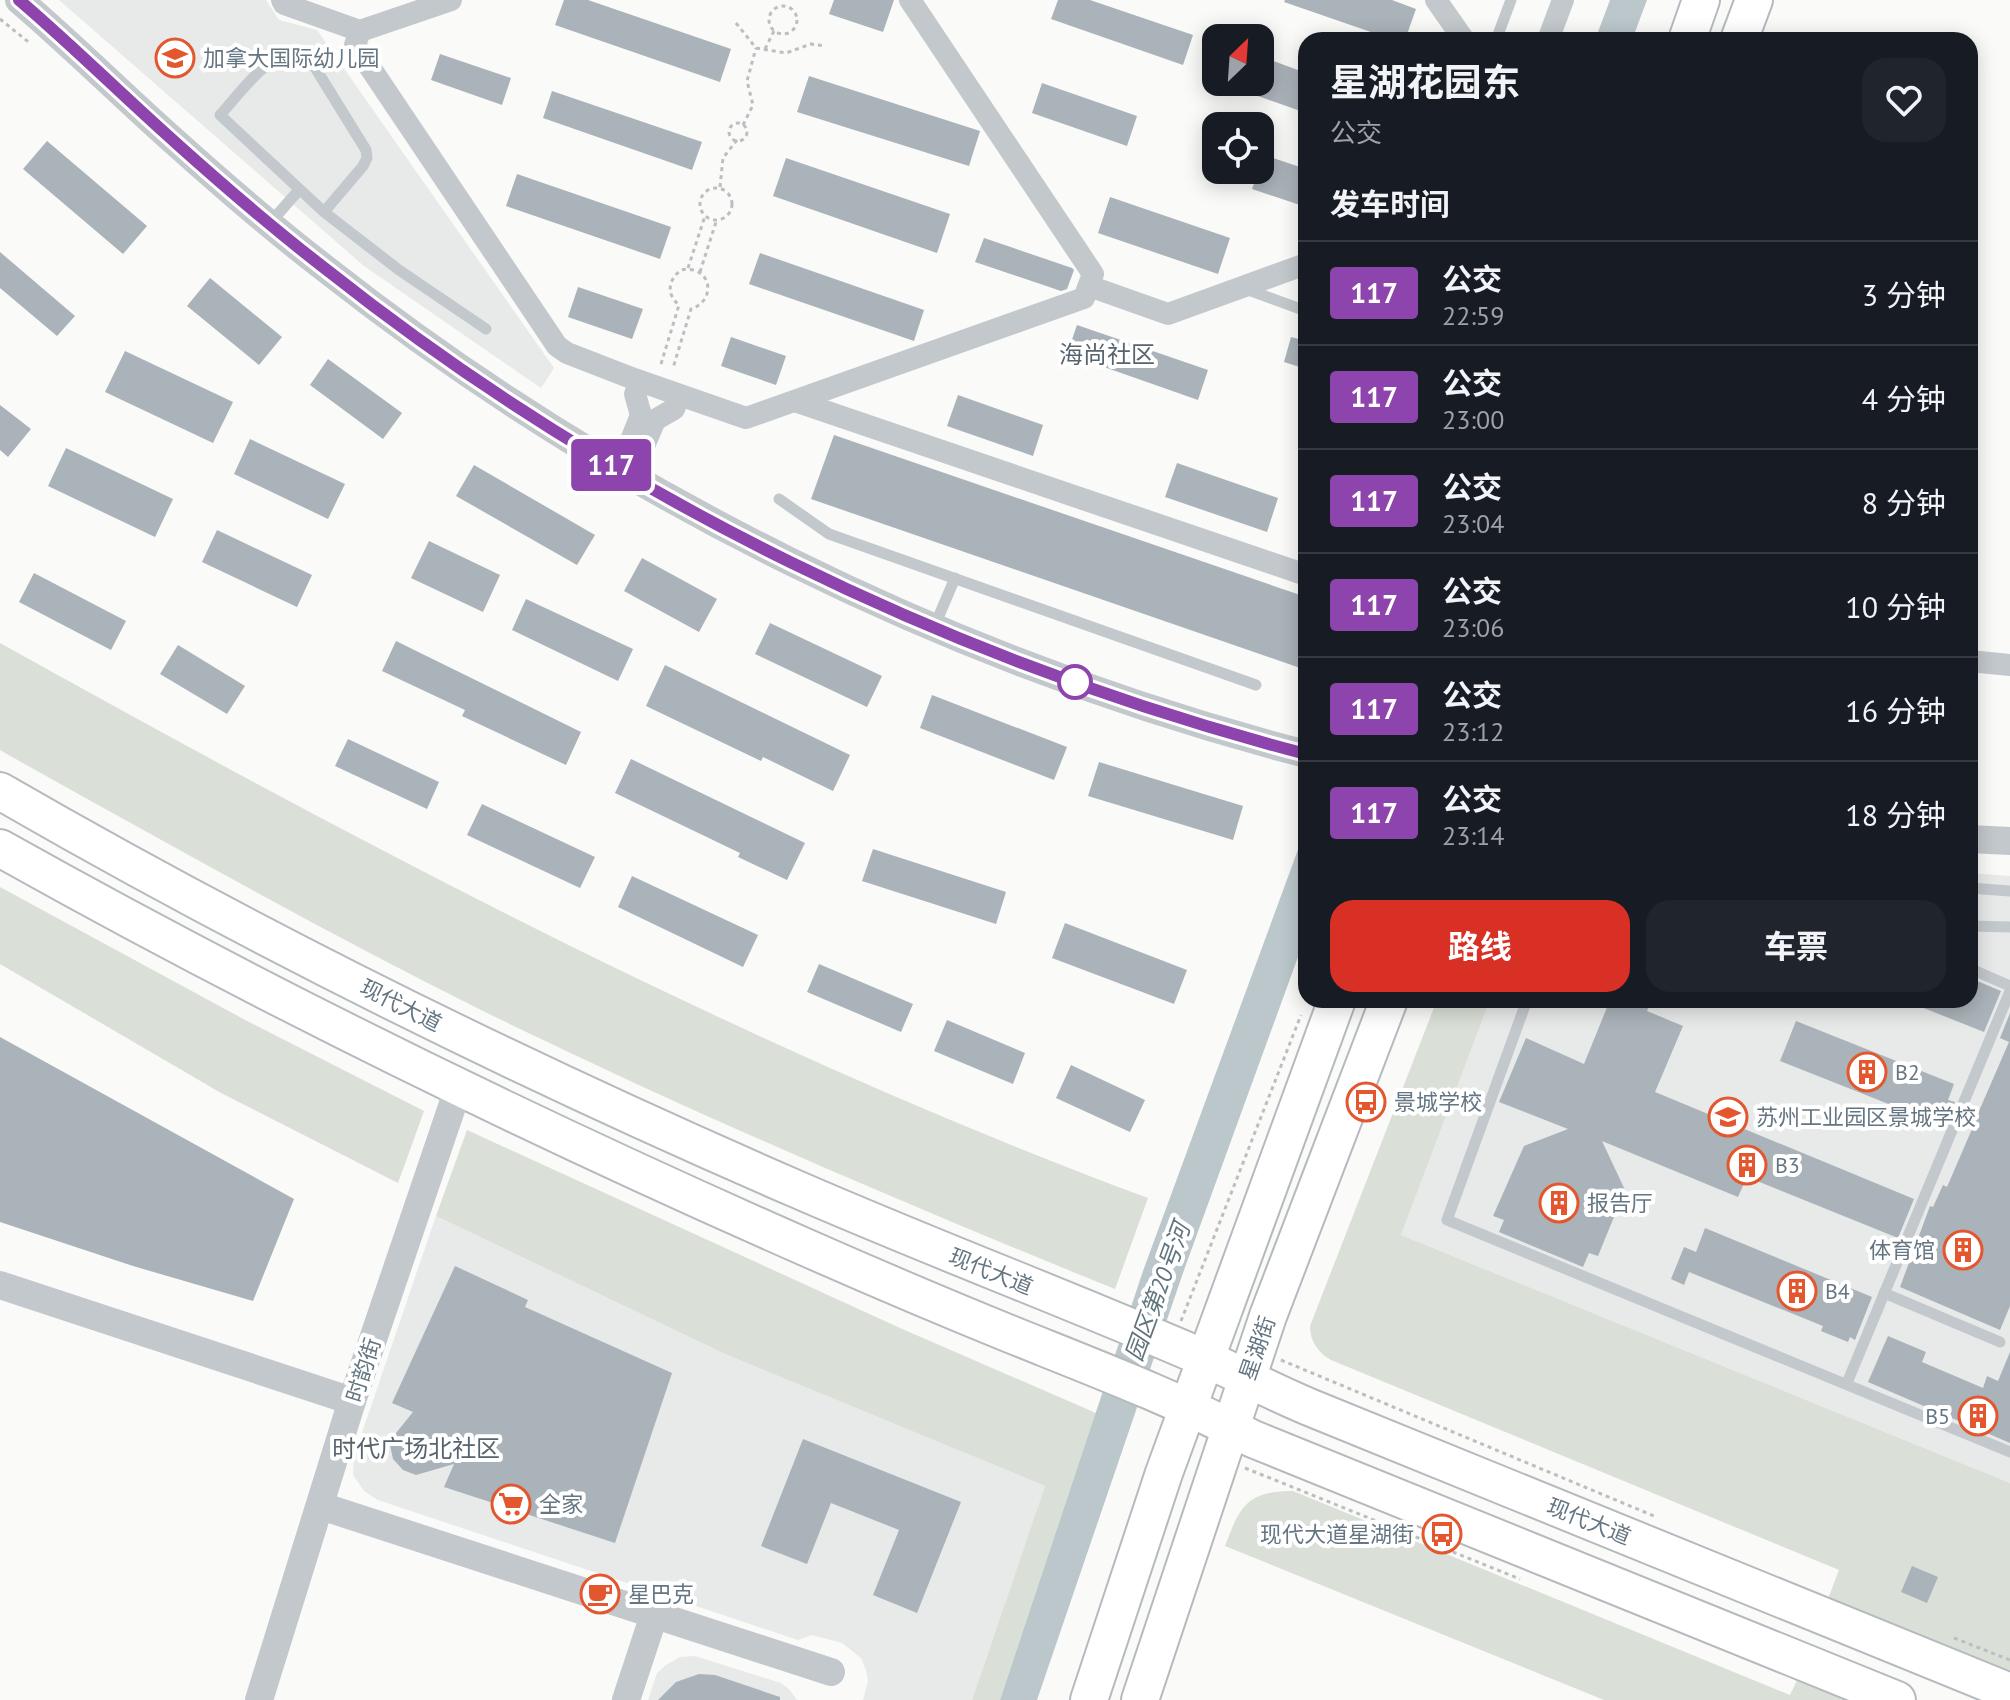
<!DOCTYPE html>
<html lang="zh">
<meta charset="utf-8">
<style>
body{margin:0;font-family:"PT Sans","Noto Sans SC",sans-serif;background:#20242c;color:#f1f3f6;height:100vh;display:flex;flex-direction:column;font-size:30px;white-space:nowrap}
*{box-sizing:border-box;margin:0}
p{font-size:26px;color:#9ea1a6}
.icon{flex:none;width:44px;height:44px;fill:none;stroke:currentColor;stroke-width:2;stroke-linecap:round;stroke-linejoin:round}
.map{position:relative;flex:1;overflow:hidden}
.panel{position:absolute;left:1298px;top:32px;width:680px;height:976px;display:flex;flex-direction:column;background:#171b24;border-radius:24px;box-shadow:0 4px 20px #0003}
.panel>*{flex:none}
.badge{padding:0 16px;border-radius:6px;font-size:28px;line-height:52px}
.needle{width:52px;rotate:25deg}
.controls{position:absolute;left:1202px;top:24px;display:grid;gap:16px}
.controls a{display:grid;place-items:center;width:72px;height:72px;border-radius:16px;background:#171b24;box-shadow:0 4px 20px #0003;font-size:40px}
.map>.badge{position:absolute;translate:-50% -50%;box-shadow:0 0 0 4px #fff}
h2{padding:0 32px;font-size:30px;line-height:72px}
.round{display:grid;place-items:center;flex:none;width:84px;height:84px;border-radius:24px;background:#20242c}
.head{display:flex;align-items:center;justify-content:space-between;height:136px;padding:0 32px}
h1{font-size:38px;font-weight:700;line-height:60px}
.action{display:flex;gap:16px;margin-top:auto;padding:16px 32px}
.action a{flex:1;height:92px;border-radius:24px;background:#d93025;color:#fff;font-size:32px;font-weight:700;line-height:92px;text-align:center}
.action a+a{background:#20242c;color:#f1f3f6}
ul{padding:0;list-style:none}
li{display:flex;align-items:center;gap:24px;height:104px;padding:0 32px;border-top:2px solid #363941}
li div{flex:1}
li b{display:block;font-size:30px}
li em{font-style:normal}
li .badge{min-width:88px;font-weight:700;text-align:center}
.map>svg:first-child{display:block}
.built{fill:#e8e9e9}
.green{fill:#dadfd7}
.water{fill:#bbc7cb}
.building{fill:#aab3b9}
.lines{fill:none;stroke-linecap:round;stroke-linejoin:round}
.primary-casing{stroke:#b5babe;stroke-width:40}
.path{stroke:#bbbfc2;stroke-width:3;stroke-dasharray:4 4;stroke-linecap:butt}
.service{stroke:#c3c8cc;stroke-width:11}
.minor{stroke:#c3c8cc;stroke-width:22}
.tertiary{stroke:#c3c8cc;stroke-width:28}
.primary{stroke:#fff;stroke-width:36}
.line-casing{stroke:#fff;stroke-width:18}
.line{stroke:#8e44ad;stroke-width:12}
.stop-dot{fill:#fff;stroke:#8e44ad;stroke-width:4}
.labels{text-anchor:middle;stroke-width:8;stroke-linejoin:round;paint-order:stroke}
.poi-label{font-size:22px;fill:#657683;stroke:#fff;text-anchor:start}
.street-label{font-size:22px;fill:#657683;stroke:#fff}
.neighbourhood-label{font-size:24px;fill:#57646e;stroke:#fff}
.water-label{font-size:24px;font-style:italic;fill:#60757c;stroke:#fff}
</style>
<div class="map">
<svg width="2010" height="1700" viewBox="0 0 2010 1700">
<rect width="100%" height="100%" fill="#fafaf8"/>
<g class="built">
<polygon points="59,0 266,0 279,20 317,30 554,368 541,388 364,266"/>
<polygon points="1970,873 2010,876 2010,1483 1401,1235 1490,1000 1970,1000"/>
<polygon points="436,1216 725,1354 1045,1486 972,1700 863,1700 868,1681 866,1670 861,1658 842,1643 812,1635 798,1640 378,1500 364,1491 353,1475 354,1456"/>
<polygon points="695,1656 781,1683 789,1689 797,1700 648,1700 657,1673 666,1665 680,1657"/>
</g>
<g class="green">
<path d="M0 643C372 850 749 1050 1148 1198L1115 1289C902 1203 690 1112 483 1011 326 933 174 847 21 762L0 750Z"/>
<polygon points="0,887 247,1021 424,1111 398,1183 221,1093 0,964"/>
<path d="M1437 1000H1490L1401 1235 2010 1483V1673L1828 1599 1839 1570 1331 1360C1318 1353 1310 1341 1310 1326Z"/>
<polygon points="467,1130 900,1328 1096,1413 1000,1700 972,1700 1045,1486 725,1354 436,1216"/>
<path d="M1293 1491 1790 1695 1800 1674 1864 1700H1604L1225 1546C1240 1506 1247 1491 1293 1491Z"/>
</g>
<g class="water">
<polygon points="1610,0 1647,0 1632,40 1595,40"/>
<polygon points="1306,828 1306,935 1184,1270 1037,1700 1000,1700 1143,1271"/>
</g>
<g class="building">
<polygon points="564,0 588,0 731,49 720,82 555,25"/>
<polygon points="834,0 894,0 883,32 829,14"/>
<polygon points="1058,0 1090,0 1193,35 1183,65 1051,19"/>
<polygon points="1285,0 1392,0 1416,9 1405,40 1394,40 1284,2"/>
<polygon points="440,54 511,78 502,105 431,80"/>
<polygon points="1260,56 1306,73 1306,113 1224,84 1225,82 1260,82"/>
<polygon points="809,76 980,131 969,166 797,112"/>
<polygon points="1042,83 1137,116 1127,146 1032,113"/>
<polygon points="552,91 702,142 692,170 543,118"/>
<polygon points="47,141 147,226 123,254 23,169"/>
<polygon points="1264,155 1306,169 1306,207 1252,189"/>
<polygon points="786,158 950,214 937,253 773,196"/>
<polygon points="517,174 671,227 660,259 506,206"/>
<polygon points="1110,197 1230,238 1218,274 1098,233"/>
<polygon points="984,238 1072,268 1074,270 1067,289 1061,291 975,262"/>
<polygon points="0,252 75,316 57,336 0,288"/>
<polygon points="760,253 924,310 914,341 749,284"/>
<polygon points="210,278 282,337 259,365 187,306"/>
<polygon points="578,287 643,309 632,339 568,317"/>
<polygon points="1077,325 1208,370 1198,400 1067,354"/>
<polygon points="731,337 786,356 776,385 721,366"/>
<polygon points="1291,337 1306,341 1306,369 1284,362"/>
<polygon points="125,351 233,402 213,443 105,392"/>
<polygon points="328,359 402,413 383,439 310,385"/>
<polygon points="958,395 1043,425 1033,456 947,426"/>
<polygon points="0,405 31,429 8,457 0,450"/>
<polygon points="834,435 1306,597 1306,670 811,499"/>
<polygon points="250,439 345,484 328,519 234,474"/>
<polygon points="66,448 173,499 155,537 48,486"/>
<polygon points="1177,463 1278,498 1267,532 1165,497"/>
<polygon points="474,465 595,535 577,565 456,496"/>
<polygon points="217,530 312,575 297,607 202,562"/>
<polygon points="429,541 500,575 483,612 411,578"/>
<polygon points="642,558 717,599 699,632 624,591"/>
<polygon points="34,573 126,621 111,650 19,602"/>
<polygon points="526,599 633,649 618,681 512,630"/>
<polygon points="770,623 882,676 867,707 755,654"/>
<polygon points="396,641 581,732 566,765 462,716 465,710 382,671"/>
<polygon points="178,645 245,686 227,714 160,674"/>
<polygon points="665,665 850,755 833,791 763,757 761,761 646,706"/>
<polygon points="932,695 1067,747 1054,780 920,728"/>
<polygon points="348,739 439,782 427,809 335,766"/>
<polygon points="631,759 805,843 787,880 738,857 740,853 615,793"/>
<polygon points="1099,762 1243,806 1233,840 1088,796"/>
<polygon points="482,804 595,857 580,888 467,835"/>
<polygon points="873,849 1006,892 996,924 862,881"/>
<polygon points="632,876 758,935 743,967 618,907"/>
<polygon points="1065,923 1187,970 1174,1004 1052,958"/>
<polygon points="819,964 913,1004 901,1032 807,992"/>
<polygon points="1970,978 2001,991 1984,1032 1906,1001 1970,1000"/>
<polygon points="1610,1000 1652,1000 1647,1011 1683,1026 1655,1092 1914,1199 1898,1238 1747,1177 1738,1197 1602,1141 1625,1190 1598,1256 1589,1253 1583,1267 1499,1232 1504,1220 1493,1216 1524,1146 1568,1129 1499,1102 1526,1038 1584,1064"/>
<polygon points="2010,1013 2010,1306 2000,1330 1900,1287 1930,1206 1933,1207 1943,1185 1947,1187 1972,1129 1963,1126 1970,1108 1979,1111 2009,1042 2000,1038"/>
<polygon points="947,1020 1025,1053 1013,1084 934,1051"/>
<polygon points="1796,1021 1954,1084 1948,1100 1955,1102 1947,1120 1941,1118 1939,1124 1780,1061"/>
<polygon points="0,1037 294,1199 253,1301 133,1266 0,1222"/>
<polygon points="1071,1065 1145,1100 1130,1132 1056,1098"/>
<polygon points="1705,1228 1872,1297 1855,1340 1850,1337 1848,1342 1821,1331 1823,1326 1689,1272 1684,1285 1671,1279 1684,1247 1696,1252"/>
<polygon points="455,1266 528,1300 525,1307 672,1373 615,1543 444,1487 454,1464 416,1475 403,1470 393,1459 390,1445 392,1438 413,1412 392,1403"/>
<polygon points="1888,1336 1926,1352 1922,1362 1983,1388 1987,1376 1998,1381 2010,1352 2010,1443 1868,1382"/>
<polygon points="803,1439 961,1502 917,1613 873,1595 899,1530 831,1503 807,1564 761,1546"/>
<polygon points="1912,1566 1938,1577 1927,1603 1901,1592"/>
<polygon points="699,1674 715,1675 780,1697 780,1700 658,1700 676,1682"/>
</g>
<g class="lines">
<defs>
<g id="primary">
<polyline points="1687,40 1701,0"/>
<polyline points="1739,40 1754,0"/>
<path d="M0 791C256 939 522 1070 794 1188 929 1247 1068 1299 1204 1358 1239 1374 1273 1392 1309 1407L2010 1692"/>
<path d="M0 848C262 995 530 1126 805 1247 873 1277 941 1306 1010 1334 1092 1367 1174 1398 1253 1439L1897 1700"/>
<polyline points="1089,1700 1164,1473 1337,1000"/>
<polyline points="1140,1700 1268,1316 1389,1000"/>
</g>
</defs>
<use href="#primary" class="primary-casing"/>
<g class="path">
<circle cx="783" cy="20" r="14"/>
<polyline points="0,19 31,44"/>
<polyline points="736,23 756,48 786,53 811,44 825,46"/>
<polyline points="765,49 774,31"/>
<circle cx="738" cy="132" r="9"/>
<polyline points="743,125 753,105 747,81 756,48"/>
<polyline points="720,187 723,158 737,140"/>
<circle cx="716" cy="204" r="16"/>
<polyline points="688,268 705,216"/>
<polyline points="700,272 716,222"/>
<path d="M661 364 679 305C666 294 668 280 681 270 711 264 718 300 691 309L673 368"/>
<polyline points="1181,1321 1301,1015"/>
<polyline points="1281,1360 1654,1516"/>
<polyline points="1245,1468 1520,1579"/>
<polyline points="1954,1638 2010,1660"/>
</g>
<g class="service">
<polyline points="1496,40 1511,0"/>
<path d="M324 212 363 166 367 158 366 150 311 61C278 35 241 93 220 115L324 212 399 270 486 329"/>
<polyline points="270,223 299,190"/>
<polyline points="1246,289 1306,311"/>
<polyline points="779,499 829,534 1256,685"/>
<polyline points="935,625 955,578"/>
<polyline points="1970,888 2010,891"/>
<polyline points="1970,926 2010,927"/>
<polyline points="1971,969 2010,986"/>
<polyline points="1527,1000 1447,1220 2010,1452"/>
<polyline points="1884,1293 2000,1342"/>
<polyline points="1847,1383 2010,991"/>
</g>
<g class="minor">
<polyline points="282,0 284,4 360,31"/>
<polyline points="451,0 360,31 355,45 557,346 567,353 634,379 746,418 1084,298 1093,274 910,0"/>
<polyline points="1436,0 1464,40"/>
<polyline points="1548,40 1563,0"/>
<polyline points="1089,286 1168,314 1306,264"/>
<polyline points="795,401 1306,575"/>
<polyline points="631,440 641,415 635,394 640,382"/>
<polyline points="631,477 655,420 674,409 679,396"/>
<polyline points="1970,661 2010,665"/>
</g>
<g class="tertiary">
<path d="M19 0C73 46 123 96 176 143 225 187 275 230 327 270 613 495 954 663 1306 754"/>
<polyline points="1970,839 2010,841"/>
<polyline points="0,1285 352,1401"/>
<polyline points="321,1506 831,1672"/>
<polyline points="259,1700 352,1401 458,1089"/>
<polyline points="626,1700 654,1615"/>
</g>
<use href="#primary" class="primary"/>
</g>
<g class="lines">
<defs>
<path id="line" d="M19 0C73 46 123 96 176 143 225 187 275 230 327 270 613 497 953 662 1306 754"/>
</defs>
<use href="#line" class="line-casing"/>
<use href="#line" class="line"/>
</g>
<defs>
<symbol id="school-ring" viewBox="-11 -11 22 22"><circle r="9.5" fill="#fff" stroke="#e4572e" stroke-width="1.5"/><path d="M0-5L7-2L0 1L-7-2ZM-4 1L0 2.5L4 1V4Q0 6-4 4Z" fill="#e4572e"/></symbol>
<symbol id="building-ring" viewBox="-11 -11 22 22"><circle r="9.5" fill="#fff" stroke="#e4572e" stroke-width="1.5"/><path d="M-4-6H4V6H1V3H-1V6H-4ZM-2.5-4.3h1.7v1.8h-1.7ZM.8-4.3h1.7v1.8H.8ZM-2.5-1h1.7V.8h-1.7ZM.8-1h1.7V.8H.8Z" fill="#e4572e"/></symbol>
<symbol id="bus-ring" viewBox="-11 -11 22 22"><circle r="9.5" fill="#fff" stroke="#e4572e" stroke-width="1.5"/><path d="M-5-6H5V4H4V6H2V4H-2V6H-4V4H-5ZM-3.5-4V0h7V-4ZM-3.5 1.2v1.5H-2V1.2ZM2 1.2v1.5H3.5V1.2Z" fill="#e4572e"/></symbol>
<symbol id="supermarket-ring" viewBox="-11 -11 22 22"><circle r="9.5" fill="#fff" stroke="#e4572e" stroke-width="1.5"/><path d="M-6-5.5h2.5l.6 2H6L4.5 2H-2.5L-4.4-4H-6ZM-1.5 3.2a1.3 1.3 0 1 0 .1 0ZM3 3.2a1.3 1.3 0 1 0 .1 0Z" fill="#e4572e"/></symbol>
<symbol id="cafe-ring" viewBox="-11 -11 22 22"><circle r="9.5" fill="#fff" stroke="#e4572e" stroke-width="1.5"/><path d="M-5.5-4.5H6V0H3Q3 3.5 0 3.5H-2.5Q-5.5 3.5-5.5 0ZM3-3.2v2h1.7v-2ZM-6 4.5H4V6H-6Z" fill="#e4572e"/></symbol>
</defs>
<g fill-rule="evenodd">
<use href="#school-ring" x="153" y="36" width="44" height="44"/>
<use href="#building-ring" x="1845" y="1050" width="44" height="44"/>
<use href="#bus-ring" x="1344" y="1080" width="44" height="44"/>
<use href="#school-ring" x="1706" y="1095" width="44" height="44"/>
<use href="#building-ring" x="1725" y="1143" width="44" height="44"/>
<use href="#building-ring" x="1537" y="1181" width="44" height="44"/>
<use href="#building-ring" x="1941" y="1228" width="44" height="44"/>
<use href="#building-ring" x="1775" y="1269" width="44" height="44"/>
<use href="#building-ring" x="1956" y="1394" width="44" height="44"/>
<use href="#supermarket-ring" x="489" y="1482" width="44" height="44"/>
<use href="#bus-ring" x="1420" y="1512" width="44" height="44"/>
<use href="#cafe-ring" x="578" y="1572" width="44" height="44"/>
</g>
<circle class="stop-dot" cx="1075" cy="682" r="16"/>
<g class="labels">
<g class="poi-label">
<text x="203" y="66">加拿大国际幼儿园</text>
<text x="1895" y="1080">B2</text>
<text x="1394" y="1110">景城学校</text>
<text x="1756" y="1125">苏州工业园区景城学校</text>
<text x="1775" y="1173">B3</text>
<text x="1587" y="1211">报告厅</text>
<text x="1935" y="1258" text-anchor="end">体育馆</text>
<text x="1825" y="1299">B4</text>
<text x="1950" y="1424" text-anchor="end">B5</text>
<text x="539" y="1512">全家</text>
<text x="1414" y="1542" text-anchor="end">现代大道星湖街</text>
<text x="628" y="1602">星巴克</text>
</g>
<g class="street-label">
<text transform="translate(401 1005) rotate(27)" y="8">现代大道</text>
<text transform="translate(991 1271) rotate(22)" y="8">现代大道</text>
<text transform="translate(1257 1348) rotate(-71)" y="8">星湖街</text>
<text transform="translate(363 1370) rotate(-72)" y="8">时韵街</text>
<text transform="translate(1589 1521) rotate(22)" y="8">现代大道</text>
</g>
<g class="neighbourhood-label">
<text x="1107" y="363">海尚社区</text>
<text x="416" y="1457">时代广场北社区</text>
</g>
<g class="water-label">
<text transform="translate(1158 1292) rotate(-70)" y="8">园区第20号河</text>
</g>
</g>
</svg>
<div class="controls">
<a><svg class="needle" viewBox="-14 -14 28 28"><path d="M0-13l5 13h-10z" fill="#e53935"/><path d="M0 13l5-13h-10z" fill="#9ea1a6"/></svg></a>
<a><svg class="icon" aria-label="locate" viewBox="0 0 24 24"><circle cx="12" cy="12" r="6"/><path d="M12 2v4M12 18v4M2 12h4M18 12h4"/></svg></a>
</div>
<b class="badge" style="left:611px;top:465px;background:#8e44ad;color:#fff">117</b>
<section class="panel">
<div class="head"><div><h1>星湖花园东</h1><p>公交</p></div><a class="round"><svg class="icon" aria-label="heart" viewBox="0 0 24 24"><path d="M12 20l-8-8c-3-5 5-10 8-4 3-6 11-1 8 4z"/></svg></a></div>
<h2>发车时间</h2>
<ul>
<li><span class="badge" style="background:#8e44ad;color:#fff">117</span><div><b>公交</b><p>22:59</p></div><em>3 分钟</em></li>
<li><span class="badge" style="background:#8e44ad;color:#fff">117</span><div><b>公交</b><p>23:00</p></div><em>4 分钟</em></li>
<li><span class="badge" style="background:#8e44ad;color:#fff">117</span><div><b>公交</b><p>23:04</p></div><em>8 分钟</em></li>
<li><span class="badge" style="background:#8e44ad;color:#fff">117</span><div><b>公交</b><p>23:06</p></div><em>10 分钟</em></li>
<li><span class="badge" style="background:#8e44ad;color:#fff">117</span><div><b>公交</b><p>23:12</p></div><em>16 分钟</em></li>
<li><span class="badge" style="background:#8e44ad;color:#fff">117</span><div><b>公交</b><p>23:14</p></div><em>18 分钟</em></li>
</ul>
<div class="action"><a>路线</a><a>车票</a></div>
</section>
</div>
